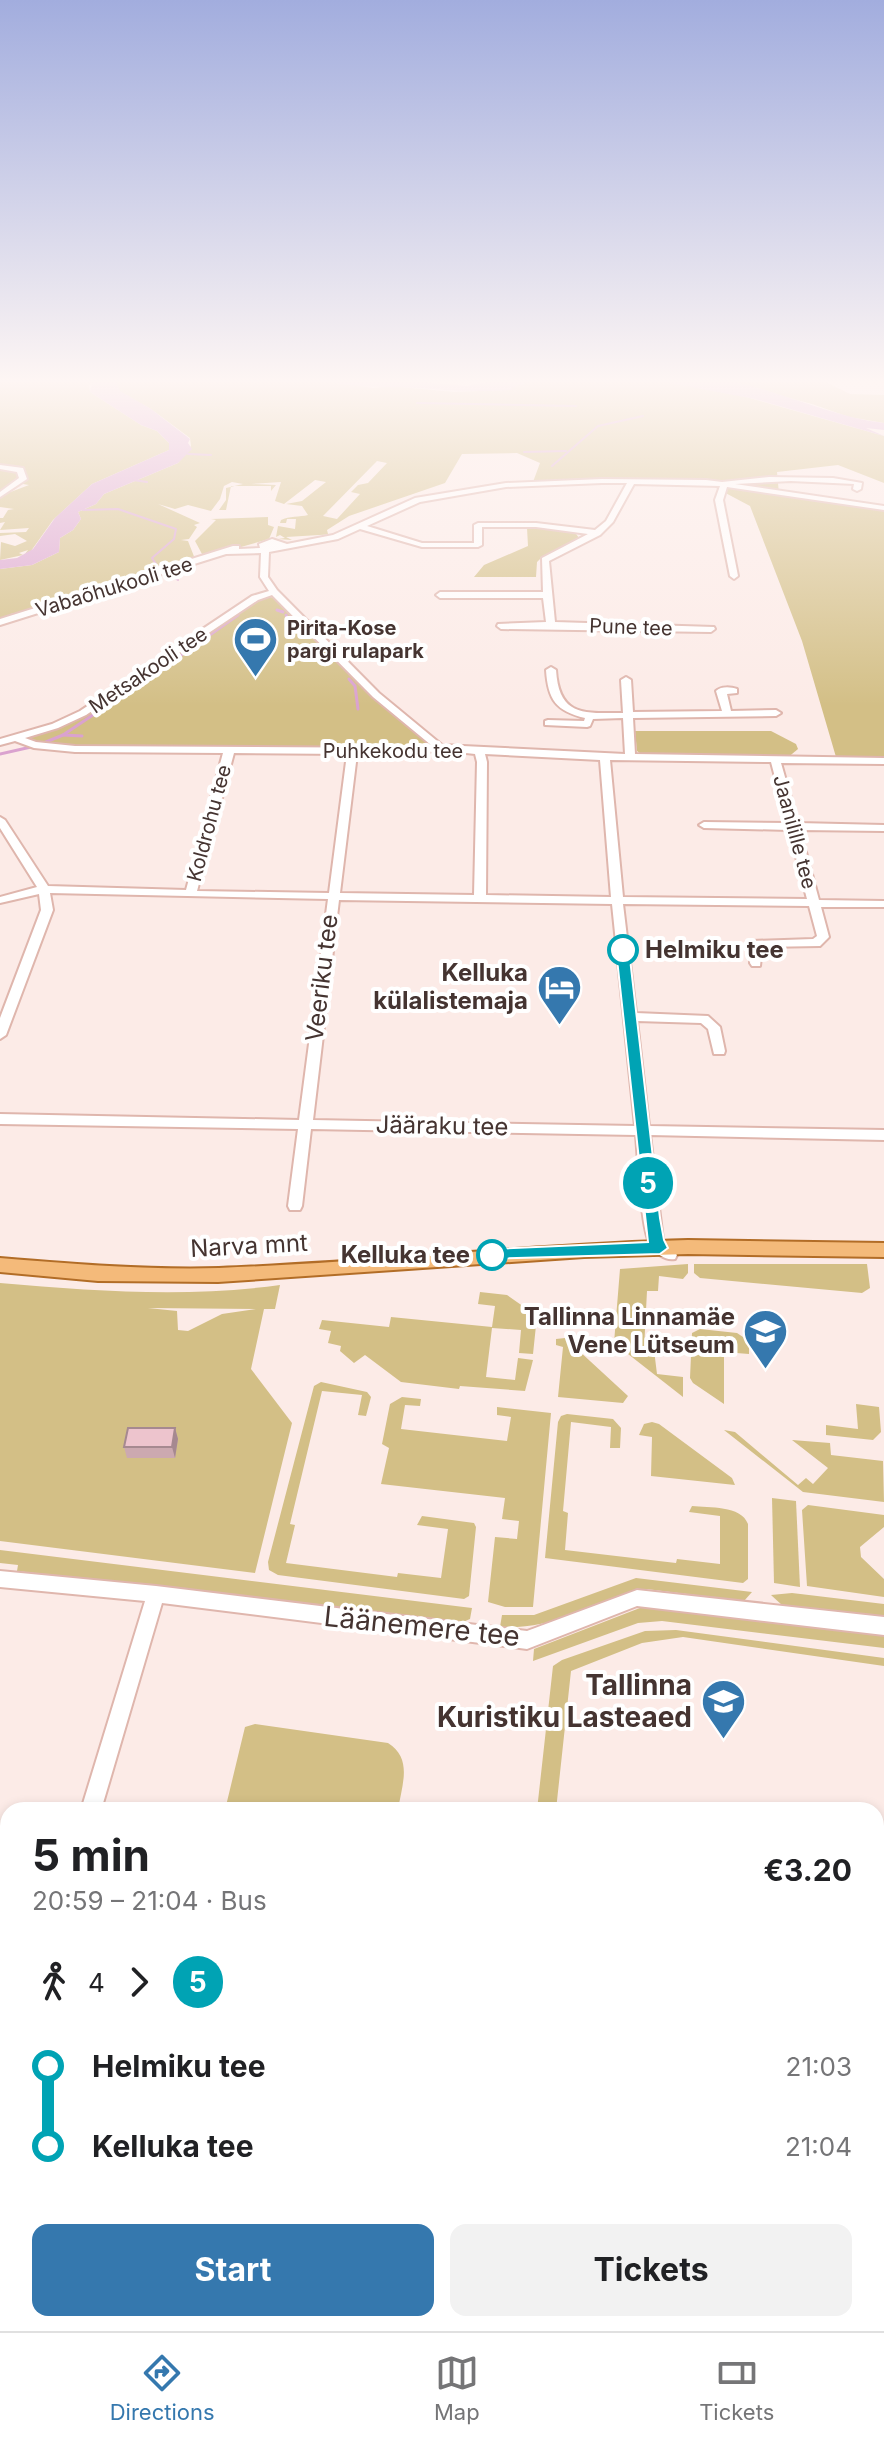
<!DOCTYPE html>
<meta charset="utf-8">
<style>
body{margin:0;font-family:Inter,sans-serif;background:#f2f2f2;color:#202124;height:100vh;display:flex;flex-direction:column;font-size:30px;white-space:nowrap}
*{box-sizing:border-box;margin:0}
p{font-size:26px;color:#757577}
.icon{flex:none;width:44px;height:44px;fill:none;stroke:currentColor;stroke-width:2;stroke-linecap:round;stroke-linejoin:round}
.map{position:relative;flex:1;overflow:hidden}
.details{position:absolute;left:0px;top:1802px;width:884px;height:530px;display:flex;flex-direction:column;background:#fff;border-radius:24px 24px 0 0;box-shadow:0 4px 12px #0003}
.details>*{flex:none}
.badge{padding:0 16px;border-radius:26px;font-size:28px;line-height:52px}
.map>.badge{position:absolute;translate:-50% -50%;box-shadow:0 0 0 4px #fff}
.legs{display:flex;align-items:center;gap:12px;height:88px;padding:0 32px;font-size:26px}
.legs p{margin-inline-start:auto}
.headline{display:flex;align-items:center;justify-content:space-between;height:136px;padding:0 32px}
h1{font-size:44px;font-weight:700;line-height:60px}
.primary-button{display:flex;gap:16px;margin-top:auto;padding:16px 32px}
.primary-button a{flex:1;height:92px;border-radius:16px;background:#3578ae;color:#fff;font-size:32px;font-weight:700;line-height:92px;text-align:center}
.primary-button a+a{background:#f2f2f2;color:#202124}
ul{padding:0 32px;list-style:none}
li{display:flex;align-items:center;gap:28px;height:80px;font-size:30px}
li i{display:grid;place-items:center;width:12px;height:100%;margin:0 10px;background:currentColor}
li i::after{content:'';width:20px;height:20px;margin:-10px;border:6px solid;border-radius:50%;background:#fff}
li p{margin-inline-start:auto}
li:first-child i{background:linear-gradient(#0000 50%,currentColor 0)}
li:last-child i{background:linear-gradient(currentColor 50%,#0000 0)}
.tabs{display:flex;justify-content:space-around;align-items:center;height:112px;border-top:2px solid #e0e0e0;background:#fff;font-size:22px;color:#757577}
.tabs a{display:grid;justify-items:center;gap:4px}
.tabs .current{color:#3578ae}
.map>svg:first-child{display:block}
.green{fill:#d3bf86;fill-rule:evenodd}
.water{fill:#daa2cf}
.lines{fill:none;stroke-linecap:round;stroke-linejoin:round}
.stream-far1{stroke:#daa2cf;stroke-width:2}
.stream{stroke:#daa2cf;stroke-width:3}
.minor-casing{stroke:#dfb6ad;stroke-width:4}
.major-casing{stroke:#b26d27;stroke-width:4}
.minor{fill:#fff;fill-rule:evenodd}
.major{fill:#f4ba7a;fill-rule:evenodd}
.wall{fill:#cca9b0}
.shaded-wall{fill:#a68990}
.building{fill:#edc4cd;stroke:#a68990;stroke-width:2}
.line-1{fill:#00a3b4;stroke:#fff;stroke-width:2}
.stop-1-dot{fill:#fff;stroke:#00a3b4;stroke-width:4}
.labels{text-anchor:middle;stroke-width:8;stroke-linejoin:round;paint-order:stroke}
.far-street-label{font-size:20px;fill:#453431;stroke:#fff}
.far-poi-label{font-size:20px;font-weight:bold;fill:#453431;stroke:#fff;text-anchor:start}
.stop-label{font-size:24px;font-weight:bold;fill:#453431;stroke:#fff;text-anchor:start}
.poi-label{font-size:24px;font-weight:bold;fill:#453431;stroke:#fff;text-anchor:end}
.street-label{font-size:24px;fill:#453431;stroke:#fff}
.near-street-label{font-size:28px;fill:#453431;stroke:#fff}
.near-poi-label{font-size:28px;font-weight:bold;fill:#453431;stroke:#fff;text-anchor:end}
</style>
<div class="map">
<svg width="884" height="2331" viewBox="0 0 884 2331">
<rect width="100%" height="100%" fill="#fcebe7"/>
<g class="green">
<polygon points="0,380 93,380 89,386 90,392 141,425 157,431 169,443 169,450 92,484 53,520 31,551 25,554 28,550 19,553 23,555 0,560 1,542 15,546 27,541 15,534 0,536 0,533 26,532 29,528 0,530 5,522 0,523 0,518 3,518 8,510 14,509 0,507 0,496 29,485 17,483 0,494"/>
<path d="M115 380H324L373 388 391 386 454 392 506 390 532 380H653L732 393 884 436V483L838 465 777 472 779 494 884 510V758L836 757 802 641 750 506 701 480 533 482 540 463 517 453 462 454 445 483 349 516 327 530 328 534H336L286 537 292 540 278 539 285 538 280 535 276 537 278 526 295 529 296 519H287L286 523H280L281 520C289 516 300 517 308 515L302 506 286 504 302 501 326 482 315 480 284 504 275 501 281 482 251 484 276 485 271 491V486H231L226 510H219L226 500V488L243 484 232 482 224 486 220 499 211 511 188 505 175 509 158 504 200 523 194 525 197 527 189 539 181 540 188 541 195 559 20 614 11 613 17 616 0 620V569L32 565 59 552 60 538 73 530 81 519 78 512 96 504 104 494 178 463 191 446 190 438 151 409 119 391ZM377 461 387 463 368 483 358 485 351 492 360 494 337 519 323 516Z"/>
<polygon points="721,380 822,380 850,394 884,395 884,423 849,417 812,404"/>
<polygon points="268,517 268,525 274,527 269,539 209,556 202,554 195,541 216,520 211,519"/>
<polygon points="535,526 574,531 579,538 542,557 537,562 536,577 474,577 484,565 528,546 527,528"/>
<polygon points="267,596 274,598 349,673 431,746 52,747 28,738 67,723 254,600"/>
<polygon points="635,731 771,731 796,744 798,749 786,759 641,754 637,751"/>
<polygon points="688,1264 688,1273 683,1279 659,1276 658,1291 647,1291 644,1349 654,1350 657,1374 683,1377 683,1397 614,1343 620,1269"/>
<polygon points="694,1264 867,1264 870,1288 862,1293 700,1278 694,1273"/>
<path d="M0 1283C94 1291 186 1298 280 1285L275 1309H264L251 1369 292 1423 255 1573 0 1541ZM148 1308 256 1309 222 1314 188 1331 178 1330 177 1311Z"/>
<polygon points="480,1292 507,1295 537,1316 533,1354 519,1353 521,1330 492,1328 486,1377 515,1380 518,1358 533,1360 525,1391 460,1386 459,1389 401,1382 365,1355 354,1363 340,1351 341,1346 328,1343 331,1331 319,1329 322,1320 389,1327 391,1317 492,1327 495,1306 478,1304"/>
<polygon points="700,1329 737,1333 749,1341 749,1354 724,1352 724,1404 693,1383 690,1378 692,1333"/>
<polygon points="565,1338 628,1396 623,1403 558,1397 563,1347 556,1345 556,1339"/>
<polygon points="321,1382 367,1392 371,1397 366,1416 358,1415 362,1395 322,1391 290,1524 295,1525 286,1563 397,1577 398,1573 441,1578 448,1529 417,1525 422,1516 474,1523 476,1527 469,1596 464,1599 278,1575 269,1570 268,1562 314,1386"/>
<polygon points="402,1397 421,1399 420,1406 405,1405 401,1429 507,1441 511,1417 497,1415 497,1407 551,1413 533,1607 505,1607 488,1602 495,1537 517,1539 519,1521 502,1519 505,1498 381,1484 389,1448 382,1444 390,1404"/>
<polygon points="856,1404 879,1407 881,1432 873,1440 826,1435 826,1425 858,1429"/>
<path d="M567 1414 613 1419 621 1428 620 1448H610L611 1427 571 1422 563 1511 568 1513 565 1550 676 1563 677 1559 720 1564V1516L689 1512 692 1506C709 1508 741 1505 748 1524V1579L743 1583 545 1558 558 1422 561 1416Z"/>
<polygon points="652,1422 659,1424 732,1478 735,1485 651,1476 652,1437 639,1435 644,1424"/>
<polygon points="724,1430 735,1432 798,1485 806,1478 813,1484 828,1468 792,1440 830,1443 831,1455 883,1461 884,1502 803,1492"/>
<polygon points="772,1498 796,1501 800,1587 774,1583"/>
<polygon points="808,1505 884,1515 884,1527 860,1547 861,1557 884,1579 884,1597 807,1586 802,1510"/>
<polygon points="0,1550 472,1608 470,1619 463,1622 17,1571 18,1565 0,1563"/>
<path d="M636 1578 752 1592 744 1601 646 1589 634 1591C590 1608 548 1630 500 1627L502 1615H534Z"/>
<polygon points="792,1593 884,1604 884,1619 783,1606 771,1595"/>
<polygon points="645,1606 884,1636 884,1648 662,1621 638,1623 533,1661 534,1649"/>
<polygon points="676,1630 884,1658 884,1666 683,1637 642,1643 571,1671 556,1810 537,1810 553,1666 562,1660 645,1631"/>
<path d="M255 1724 388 1743C413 1759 402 1784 398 1810H225L245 1727Z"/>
<polygon points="876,1913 884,1914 884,2331 416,2331 411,2324 876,2324"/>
</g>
<g class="water">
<polygon points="93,380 115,380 120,391 151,409 190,439 188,443 192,449 178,463 104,494 96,504 78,512 81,519 73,530 60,538 59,552 32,565 0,569 0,560 17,558 33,549 55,518 92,484 169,450 169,443 157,431 141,425 90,392"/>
<path d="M324 380H398L467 386 498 380H532L510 389H519C476 394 435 388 393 387 369 386 347 387 324 380Z"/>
<path d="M653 380C675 380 700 377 722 380 777 388 829 417 884 423V430L866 428 884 436 755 399Z"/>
</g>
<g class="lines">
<g class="stream-far1">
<polyline points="417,403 576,406"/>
<polyline points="524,452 566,451"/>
<polyline points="188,454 211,455"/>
<polyline points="552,466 598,426 643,416"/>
<polyline points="133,480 147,482"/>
<polyline points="83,510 118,509 176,529 174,539 152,558 160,570"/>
<polyline points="170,575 178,580"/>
</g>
<g class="stream">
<polyline points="277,610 283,612"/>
<polyline points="286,615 288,619"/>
<polyline points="167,665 238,615"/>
<polyline points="349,679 355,686 358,709"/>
<polyline points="63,735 82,736"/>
<polyline points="41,744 63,735 163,668"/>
<polyline points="0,754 31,747"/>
</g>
<defs>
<g id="minor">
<polygon points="0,465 23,468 27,479 0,497 0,492 19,478 17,472 0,469"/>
<path d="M769 477 833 478 862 483 861 489 857 491 853 489 854 484 791 481 735 484 884 506V510L727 487 723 500 738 576 734 579 730 576 715 500 720 486 634 484 613 522 600 535 549 561 555 622 714 627 715 629 711 632 501 629 497 626 498 624 546 622 543 598H440L436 595 440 592H543L542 558 588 534 536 527H482V545L478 547H422L360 529 338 539 269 552 268 577 277 590 379 693 442 745 625 754 623 718 593 719 590 726 587 727 545 725V721L548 720 584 721 585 718C556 711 548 700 546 670L551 667 556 670C559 717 584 713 623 713L621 680 626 677 631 680 633 712 722 711 716 691C721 686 731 687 737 689V693L727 694 731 711 776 710 781 713 776 716 633 718 635 754 884 758V764L781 763 798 823 884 825V831L800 830 819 900 884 901V907H821L829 937 820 946 762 947 760 966H752L750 963 752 941 813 939 817 936 809 906 623 904 636 1013 708 1016 720 1027 725 1051 724 1054H714L708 1029 701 1023 637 1021 649 1126 884 1130V1140L650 1135 663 1240 677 1255 675 1259C665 1261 655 1253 650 1244 641 1229 638 1157 636 1135L311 1129 302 1206 300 1210H290L288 1206 298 1129 0 1124V1114L299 1120 328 899 50 893 53 910 6 1035 0 1039V1018L41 910 39 894 0 903V897L37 887 0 828V817L5 820 48 886 186 890 223 753 75 752 34 748 15 741 0 745V739L52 724 80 711 252 596 269 591 260 577 261 553 226 554 0 625V619L233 546H239V549L260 548 259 544 272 539 287 544 333 535 415 498 506 483 602 479 706 480 722 482ZM602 483H627L606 521 595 530 536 523H478L474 525V543H422L367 526 420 502 506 487ZM272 595 373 697 431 745 417 748 75 746 36 742 25 738 58 728 86 715 258 600ZM439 750 475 754 477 762 474 895 340 893 357 754H417ZM234 753 347 754 329 893 197 891ZM485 754 600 760 611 897 486 895 487 762ZM610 760 771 762 787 823 704 822 699 825 704 828 789 830 807 899 623 897ZM339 900 612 904 635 1126 313 1120Z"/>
<polygon points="0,1571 156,1586 527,1631 637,1590 884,1617 884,1635 637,1606 527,1649 162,1603 101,1810 81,1810 145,1601 0,1587"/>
<polygon points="0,2032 8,2033 8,2055 0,2054"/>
<polygon points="8,2067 8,2111 0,2114 0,2070"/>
</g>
<path id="major" d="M688 1240 884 1243V1257L688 1254 584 1257 218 1282 98 1281 0 1272V1258C73 1264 146 1270 219 1268 376 1262 531 1244 688 1240Z"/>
</defs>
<use href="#minor" class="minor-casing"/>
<use href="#major" class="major-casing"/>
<use href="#minor" class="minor"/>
<use href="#major" class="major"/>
</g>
<polygon class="wall" points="175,1428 178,1439 175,1458 127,1458 124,1447"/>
<polygon class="shaded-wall" points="175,1428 178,1439 175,1458 172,1447"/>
<polygon class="building" points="128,1428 175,1428 172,1447 124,1447"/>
<linearGradient id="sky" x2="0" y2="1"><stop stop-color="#a2adde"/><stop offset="0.54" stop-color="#fef6f4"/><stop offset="1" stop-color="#fef6f4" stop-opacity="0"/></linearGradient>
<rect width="884" height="706" fill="url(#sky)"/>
<polygon class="line-1" points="623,946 629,950 660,1218 664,1240 668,1248 660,1254 486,1259 484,1255 492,1249 648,1242 616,950"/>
<defs>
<symbol id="stadium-pin" viewBox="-11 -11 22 30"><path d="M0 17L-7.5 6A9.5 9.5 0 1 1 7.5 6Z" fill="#3578ae" stroke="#fff"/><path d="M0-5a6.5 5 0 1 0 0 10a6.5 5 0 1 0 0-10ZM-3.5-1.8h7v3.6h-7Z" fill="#fff"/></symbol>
<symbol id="hotel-pin" viewBox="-11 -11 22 30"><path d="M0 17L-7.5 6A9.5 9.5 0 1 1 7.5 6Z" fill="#3578ae" stroke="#fff"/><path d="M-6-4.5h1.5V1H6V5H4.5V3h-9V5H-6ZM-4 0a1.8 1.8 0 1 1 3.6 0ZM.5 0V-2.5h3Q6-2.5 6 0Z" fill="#fff"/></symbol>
<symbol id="school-pin" viewBox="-11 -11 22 30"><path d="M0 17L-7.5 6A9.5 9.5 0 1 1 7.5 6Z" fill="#3578ae" stroke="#fff"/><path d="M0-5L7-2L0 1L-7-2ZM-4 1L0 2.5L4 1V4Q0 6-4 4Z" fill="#fff"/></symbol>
</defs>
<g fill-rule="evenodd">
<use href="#stadium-pin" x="230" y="614" width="51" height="69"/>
<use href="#hotel-pin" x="534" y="962" width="51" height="69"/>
<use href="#school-pin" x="740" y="1306" width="51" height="69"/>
<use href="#school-pin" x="698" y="1676" width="51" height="69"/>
</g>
<g class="stop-1-dot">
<circle cx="623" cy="950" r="14"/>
<circle cx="492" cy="1255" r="14"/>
</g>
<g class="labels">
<g class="far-street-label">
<text transform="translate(114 587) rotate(-17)" y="7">Vabaõhukooli tee</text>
<text transform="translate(631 627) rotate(2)" y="7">Pune tee</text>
<text transform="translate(148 670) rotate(-34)" y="7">Metsakooli tee</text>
<text x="393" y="758">Puhkekodu tee</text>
<text transform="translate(209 823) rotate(-75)" y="7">Koldrohu tee</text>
<text transform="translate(795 832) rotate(75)" y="7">Jaanilille tee</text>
</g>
<g class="far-poi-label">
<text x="287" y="635">Pirita-Kose<tspan x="287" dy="23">pargi rulapark</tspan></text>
</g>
<g class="stop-label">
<text x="645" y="958">Helmiku tee</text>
<text x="470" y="1263" text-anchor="end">Kelluka tee</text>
</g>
<g class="poi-label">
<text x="528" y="981">Kelluka<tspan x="528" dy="28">külalistemaja</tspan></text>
<text x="735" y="1325">Tallinna Linnamäe<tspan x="735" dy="28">Vene Lütseum</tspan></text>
</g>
<g class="street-label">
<text transform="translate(322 978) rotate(-83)" y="8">Veeriku tee</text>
<text transform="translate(442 1126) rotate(1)" y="8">Jääraku tee</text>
<text transform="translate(249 1246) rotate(-3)" y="8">Narva mnt</text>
</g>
<g class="near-street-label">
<text transform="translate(422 1626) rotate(6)" y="10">Läänemere tee</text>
</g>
<g class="near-poi-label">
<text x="692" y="1695">Tallinna<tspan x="692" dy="32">Kuristiku Lasteaed</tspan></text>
</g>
</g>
</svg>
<b class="badge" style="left:648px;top:1183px;background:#00a3b4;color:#fff">5</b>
<section class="details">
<div class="headline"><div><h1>5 min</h1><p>20:59 – 21:04 · Bus</p></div><b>€3.20</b></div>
<div class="legs"><svg class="icon" aria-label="walk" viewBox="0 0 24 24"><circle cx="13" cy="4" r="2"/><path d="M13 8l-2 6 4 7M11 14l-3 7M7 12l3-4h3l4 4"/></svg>4<svg class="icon" aria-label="forward" viewBox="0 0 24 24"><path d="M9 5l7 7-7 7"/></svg><b class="badge" style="background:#00a3b4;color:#fff">5</b></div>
<ul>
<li><i style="color:#00a3b4"></i><b>Helmiku tee</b><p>21:03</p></li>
<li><i style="color:#00a3b4"></i><b>Kelluka tee</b><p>21:04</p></li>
</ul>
<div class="primary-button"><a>Start</a><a>Tickets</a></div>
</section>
</div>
<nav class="tabs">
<a class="current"><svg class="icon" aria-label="directions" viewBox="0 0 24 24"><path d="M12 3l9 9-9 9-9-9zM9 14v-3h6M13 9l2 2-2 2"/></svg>Directions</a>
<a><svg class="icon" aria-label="map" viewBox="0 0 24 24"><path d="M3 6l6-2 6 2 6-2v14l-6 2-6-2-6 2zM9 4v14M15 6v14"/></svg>Map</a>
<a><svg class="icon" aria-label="tickets" viewBox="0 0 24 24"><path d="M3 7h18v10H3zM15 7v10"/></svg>Tickets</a>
</nav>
